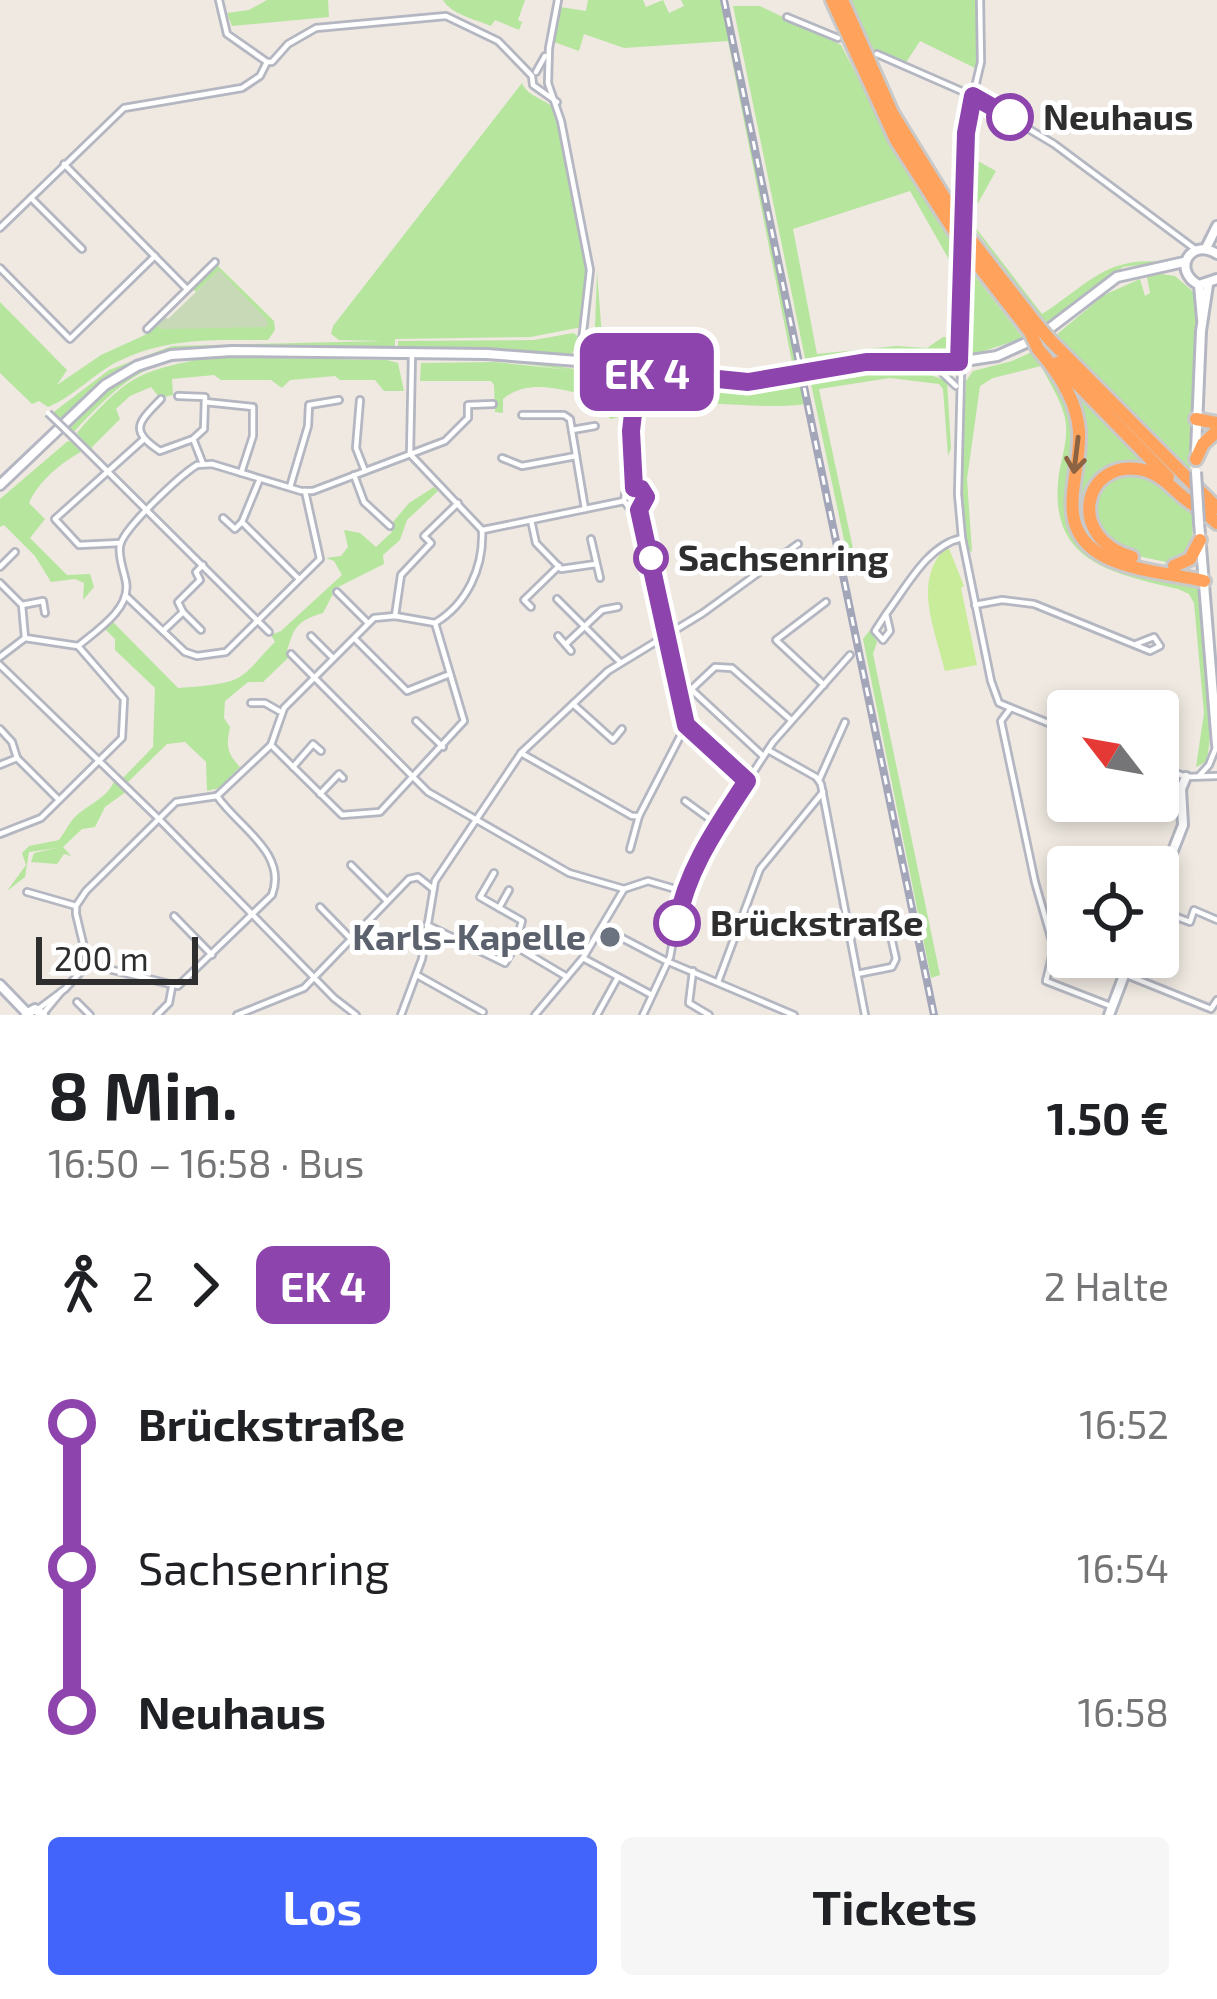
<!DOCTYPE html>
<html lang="de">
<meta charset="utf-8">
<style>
body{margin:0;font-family:"Exo 2",sans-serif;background:#f6f6f6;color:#202124;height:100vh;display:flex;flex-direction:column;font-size:45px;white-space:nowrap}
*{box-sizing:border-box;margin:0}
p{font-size:39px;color:#757577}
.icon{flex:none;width:66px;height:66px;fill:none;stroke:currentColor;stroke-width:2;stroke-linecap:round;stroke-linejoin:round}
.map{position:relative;height:1015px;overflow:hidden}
.side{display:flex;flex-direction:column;background:#fff;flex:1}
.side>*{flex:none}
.badge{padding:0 24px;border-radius:18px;font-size:42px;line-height:78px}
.needle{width:78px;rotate:301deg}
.buttons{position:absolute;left:1047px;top:690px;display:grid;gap:24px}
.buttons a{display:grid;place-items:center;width:132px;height:132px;border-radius:12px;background:#fff;box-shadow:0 6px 18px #0003;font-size:60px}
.scale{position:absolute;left:36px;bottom:30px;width:162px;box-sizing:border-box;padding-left:12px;border:6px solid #2e2e2e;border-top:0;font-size:33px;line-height:42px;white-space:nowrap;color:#2e2e2e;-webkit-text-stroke:9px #fff;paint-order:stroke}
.map>.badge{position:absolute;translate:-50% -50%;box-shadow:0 0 0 6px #fff}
.legs{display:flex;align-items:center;gap:18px;height:132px;padding:0 48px;font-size:39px}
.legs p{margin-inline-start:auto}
.headline{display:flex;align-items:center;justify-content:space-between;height:204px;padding:0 48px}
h1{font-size:66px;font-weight:700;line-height:90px}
.action{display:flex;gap:24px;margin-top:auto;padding:24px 48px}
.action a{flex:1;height:138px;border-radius:12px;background:#4264fb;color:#fff;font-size:48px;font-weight:700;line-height:138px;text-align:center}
.action a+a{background:#f6f6f6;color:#202124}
ul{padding:0 48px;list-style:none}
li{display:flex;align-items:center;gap:42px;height:144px;font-size:45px}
li i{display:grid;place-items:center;width:18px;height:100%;margin:0 15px;background:currentColor}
li i::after{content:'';width:30px;height:30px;margin:-15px;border:9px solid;border-radius:50%;background:#fff}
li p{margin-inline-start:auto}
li:first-child i{background:linear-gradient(#0000 50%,currentColor 0)}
li:last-child i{background:linear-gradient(currentColor 50%,#0000 0)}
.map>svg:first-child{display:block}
.green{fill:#b6e59e}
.cemetery{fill:#c8d9b8}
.pitch{fill:#c9ec9a}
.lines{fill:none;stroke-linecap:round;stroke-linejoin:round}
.street-casing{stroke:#b4b7c1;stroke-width:10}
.secondary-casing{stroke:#b4b7c1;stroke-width:14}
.highway-casing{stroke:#c9c9c9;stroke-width:18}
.street{stroke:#fff;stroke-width:4.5}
.secondary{stroke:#fff;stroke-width:8}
.highway{stroke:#ffa35c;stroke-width:12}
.rail-casing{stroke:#a3a6b8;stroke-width:8}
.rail{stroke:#fff;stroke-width:3;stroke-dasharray:9;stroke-linecap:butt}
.street-bridge-casing{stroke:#b4b7c1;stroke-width:10;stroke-linecap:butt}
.secondary-bridge-casing{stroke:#b4b7c1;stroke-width:14;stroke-linecap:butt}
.highway-bridge-casing{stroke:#c9c9c9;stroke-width:18;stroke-linecap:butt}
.street-bridge{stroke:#fff;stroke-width:4.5}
.secondary-bridge{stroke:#fff;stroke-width:8}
.highway-bridge{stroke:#ffa35c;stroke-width:12}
.oneway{stroke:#8c6343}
.line-1-casing{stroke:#fff;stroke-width:27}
.line-1{stroke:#8e44ad;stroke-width:18}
.stop-1-dot{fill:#fff;stroke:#8e44ad;stroke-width:6}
.worship-dot{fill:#6b7280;stroke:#fff;stroke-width:4.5}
.labels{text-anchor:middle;stroke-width:10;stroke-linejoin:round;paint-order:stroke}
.stop-label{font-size:36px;font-weight:bold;fill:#2e2e2e;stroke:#fff;text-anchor:start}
.worship-label{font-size:36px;font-weight:bold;fill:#5b616d;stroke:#fff;text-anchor:end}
</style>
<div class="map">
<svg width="1217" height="1015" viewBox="0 0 1217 1015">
<rect width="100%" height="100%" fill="#efe9e1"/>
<g class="green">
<polygon points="267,0 328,0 329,17 232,26 227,13 249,10"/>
<path d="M443 0H525L518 20 522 22 519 30 495 20 491 26C475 19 452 15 443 0Z"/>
<polygon points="588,0 643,0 646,7 663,0 669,13 684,6 681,0 722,0 798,370 729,376 601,359 594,355 597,272 602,336 605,345 616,348 619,354 746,369 792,362 728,41 624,48 584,34 579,51 554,42 560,7 586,11"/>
<polygon points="849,0 978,0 977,69 920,41 905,64 872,50"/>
<polygon points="733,6 760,6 841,45 894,147 961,255 959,283 954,284 955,270 910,191 793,229 817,354 896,346 927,348 943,337 953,337 947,356 863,358 807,368"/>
<path d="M522 83C529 100 551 98 558 115L587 258 582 327 531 337 395 339V347L170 351C124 364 93 388 59 421L51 414 109 370 172 346 383 341 339 340 331 334 333 326Z"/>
<path d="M967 155 996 171 969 219 1042 314C1090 283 1105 256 1166 262L1123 267 1046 325 968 220Z"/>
<polygon points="965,263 1023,338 972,355 966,336"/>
<path d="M216 264 274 321 275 330 268 340C216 340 167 337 119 361 94 373 75 396 48 407L39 401 32 404 0 373V302L67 370 57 385 101 355 145 335 156 325 163 329 183 327 218 271 196 292 192 288Z"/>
<polygon points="1161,274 1175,276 1197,295 1190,476 1056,335 1104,295 1140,279 1145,296 1150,293 1147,277"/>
<polygon points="573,333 578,336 572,355 568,356 501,349 398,348 398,341 534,340"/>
<path d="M1034 351C1049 372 1066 391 1071 417 1078 449 1060 481 1067 511 1070 523 1078 535 1084 546L1193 583 1198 588C1202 631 1217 726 1206 762L1196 767 1204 713 1194 603 1189 594 1178 589C1110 573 1047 561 1059 474 1062 456 1069 437 1065 418 1061 400 1049 382 1041 366L993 378 980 386 967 479 972 552 967 549 961 472 966 381 973 371 1012 361Z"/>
<path d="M209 354 397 356 216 357 387 360 398 363 404 391H384L375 380H340L335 376 290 380 282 388 271 380H221L214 375 172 379 173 395 160 398 151 387 130 396 116 409 120 419 92 447 93 454 77 433 81 428C132 373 137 373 208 357 147 355 111 391 72 434L65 426C113 382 142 360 209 354Z"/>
<path d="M426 356C481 356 533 362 587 371L577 372 615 380 622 386 624 416 610 419 600 398C568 392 530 376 503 399V413L495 412 494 385 491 381H420L421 363 495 362 570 370 494 360H419Z"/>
<polygon points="889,369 922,372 947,381 951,448 948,456 943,389 939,384 890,378 819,389 854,553 847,554 810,379"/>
<path d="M1064 380 1150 470 1106 474 1086 523C1102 562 1145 562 1181 570V573L1101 552 1075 520 1081 452Z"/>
<path d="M643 383 646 384 640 405 649 385 726 392 801 385 805 404C760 412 681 393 648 413L638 441V413L634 417Z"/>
<path d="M68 441 76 442 84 450C60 463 38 482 29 503L45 519 30 538 67 575 90 574 94 587 83 600 84 583 75 579 51 582 35 556 4 525 0 527V499Z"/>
<path d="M1119 472C1154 474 1169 486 1193 513L1192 552 1175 564 1128 554 1096 531 1093 497Z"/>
<path d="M434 487 438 491 407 520 400 540 383 555 384 564 336 588 323 613C296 621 294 628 287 651L290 656 263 682H248L225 701 224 718 230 727C226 746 227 753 240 767L219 788 207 791 206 762 185 742 167 744 126 784 122 779 153 747 155 688 115 650V639L104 628 111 620 178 688C193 687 225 685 238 678 251 671 264 652 275 642L271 635 281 631 342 575 334 561 326 558 341 556 348 547 344 530 360 533 376 547 392 532 388 528 409 503Z"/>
<polygon points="870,630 877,642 873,654 940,975 931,978 863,639"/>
<path d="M115 779 127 791 105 807 95 827 82 829 63 847 71 856 64 854 57 864 31 862 34 853 57 848 29 852 25 877 7 891 26 865 22 853 29 846 59 840C65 832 70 821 77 815 92 802 108 798 115 779Z"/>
</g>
<polygon class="cemetery" points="219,270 267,320 268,327 163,329 156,325 164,316 168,319"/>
<path class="pitch" d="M948 546 964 586 961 588 977 665 945 671C935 628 911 579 948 546Z"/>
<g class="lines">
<defs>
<g id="street">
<polyline points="219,0 227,34 267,62"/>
<polyline points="558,0 549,48 548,83 561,121 590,270 580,359"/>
<polyline points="787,17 838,38"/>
<polyline points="877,54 973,96 1054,144 1195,249"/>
<polyline points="536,72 545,56"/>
<polyline points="64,164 187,289"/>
<polyline points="31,198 82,249"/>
<polyline points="964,219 967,121 981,62 980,0"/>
<polyline points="0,228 124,108 242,88 260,76 267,62 272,62 288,44 316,28 446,16 498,41 532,76 533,85 557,102"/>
<polyline points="964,254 958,494 962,538 991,681 999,703 1068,731"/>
<polyline points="0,268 70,339 155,256"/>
<polyline points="147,329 215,262"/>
<polyline points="412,355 410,454 482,530"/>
<polyline points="935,366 956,386"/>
<polyline points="614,372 626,381 630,391 634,488 625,494 624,501 631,510 639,510"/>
<path d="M161 399C139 422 128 430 160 451L193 439 204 429 205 397 178 396"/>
<polyline points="360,400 356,448 365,471"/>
<polyline points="205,402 253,407 253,436 241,473"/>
<polyline points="522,415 564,415 570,419 585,509"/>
<polyline points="632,426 638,372"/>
<polyline points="572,430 595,426"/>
<polyline points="72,436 269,632"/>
<polyline points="194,441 203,464"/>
<polyline points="502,458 522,466 576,456"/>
<polyline points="354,475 364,502 390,526"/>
<polyline points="259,481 242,522 299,579"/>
<polyline points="290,487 308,426 309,405 339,400"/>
<polyline points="634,488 641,489 646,497 639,510 686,725 747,781"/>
<polyline points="223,518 235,529 242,522"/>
<polyline points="531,520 536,543 561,569 596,564"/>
<polyline points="483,530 624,501"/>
<polyline points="591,539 600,578"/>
<polyline points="120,543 79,545 55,519 144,439"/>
<polyline points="0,567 15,552"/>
<polyline points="0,583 22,605 25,638"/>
<polyline points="337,592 368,623"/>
<polyline points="127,597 185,652 197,656 226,652 320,559 305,491"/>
<polyline points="557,599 620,662"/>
<polyline points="22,605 43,601 45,613"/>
<polyline points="975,605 1002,600 1034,604 1150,651 1160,646 1154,637 1136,644"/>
<polyline points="531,607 524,600 559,566"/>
<polyline points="184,613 201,630"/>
<path d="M886 614 875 631 883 640 890 631 886 614C906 588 927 545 962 538"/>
<polyline points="395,616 401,575 431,543 424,536 458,503"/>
<polyline points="163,631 183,612 178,602 200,580 196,572 203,565"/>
<polyline points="311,636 333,658"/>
<polyline points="558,636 571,651"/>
<polyline points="355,639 407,691 450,674"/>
<polyline points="566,644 602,610 618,607"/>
<polyline points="291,654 428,792 569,873 624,889"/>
<path d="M0 657 25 638 78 646C96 631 131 609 126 582 124 571 118 557 120 546 123 528 181 475 197 465L212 464 301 491H313L445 441 468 418V405L493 404"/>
<polyline points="0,665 159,819 334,998 356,1015"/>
<polyline points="824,685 776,640 826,602"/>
<polyline points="693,691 763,756"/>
<polyline points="681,699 715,667 732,668 791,720"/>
<polyline points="251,703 265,703 279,711"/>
<polyline points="573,704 613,740 622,729"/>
<polyline points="1010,709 1001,721 1035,882 1054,948 1046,981 1113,1007"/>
<polyline points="416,721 443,747"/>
<polyline points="0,729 12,742 17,758 0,765"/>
<polyline points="271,745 342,815 380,812 464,721 435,623"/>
<polyline points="768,750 816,777 821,784 865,1015"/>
<polyline points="521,753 632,816 639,816 685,727"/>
<polyline points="17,758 59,800"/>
<polyline points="1158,766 1186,777 1217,776"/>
<polyline points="293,767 313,744 321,751"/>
<polyline points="1199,776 1209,765 1217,745"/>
<polyline points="819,780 845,722"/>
<polyline points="320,794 339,774 343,778"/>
<path d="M217 796 271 745 284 708 374 618 395 616 435 623C467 604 484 567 482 530"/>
<polyline points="685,801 718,825"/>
<polyline points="0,834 41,818 122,738 124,699 78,646"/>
<polyline points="630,849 639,816"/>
<polyline points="351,865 386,900"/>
<polyline points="494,873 480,897 522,921 515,946"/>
<polyline points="27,892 76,906"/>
<polyline points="320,907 352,940"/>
<polyline points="499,908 509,890"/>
<polyline points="1158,910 1190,922 1194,910 1217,920"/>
<polyline points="174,916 212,955"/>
<polyline points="427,925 505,963 515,946 567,977"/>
<polyline points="603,928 664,960 794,1015"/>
<polyline points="583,958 650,994"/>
<path d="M88 964 178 986 272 895C288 853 238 827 217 796"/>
<polyline points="693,971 689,1003 709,1015"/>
<polyline points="857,974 892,967 896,959 892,941"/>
<polyline points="1124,974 1211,1009 1217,1000"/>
<polyline points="417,975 483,1012"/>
<polyline points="718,982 760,869 823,792"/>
<polyline points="77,1002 90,1015"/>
<polyline points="37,1010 65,989 88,964 76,914 76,906 86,891 176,802 217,796"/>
<polyline points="42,1015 61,992"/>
<polyline points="157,1015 169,1003 172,987"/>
<polyline points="237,1015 304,988 409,879 418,877 432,888"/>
<polyline points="401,1015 422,959 435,881 521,753 608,671 703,613 798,544"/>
<polyline points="535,1015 583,958 624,889 648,881 682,891"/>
<polyline points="597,1015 618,977"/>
<polyline points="643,1015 670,957 682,891 705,846 773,742 850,655"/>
</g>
<g id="secondary">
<polyline points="1206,248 1217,226"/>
<path d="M1217 254C1191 237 1171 270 1199 285L1217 279"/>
<polyline points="1199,285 1202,319"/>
<polyline points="584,341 592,355 602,362"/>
<polyline points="581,364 636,371"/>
<polyline points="1196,451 1201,331 1208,285"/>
<polyline points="0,485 105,385 137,366 171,355 232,351 487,354 604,363 694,379 748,382 866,362 951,363 997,356 1037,338 1117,277 1184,262"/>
<polyline points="1199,522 1217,745"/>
<polyline points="1158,889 1183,825 1181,789 1186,777"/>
<polyline points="0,985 27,1013"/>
<polyline points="26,1014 35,1009 43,1015"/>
<polyline points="1109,1015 1131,957"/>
</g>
<g id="highway">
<polyline points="832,0 896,140 958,237"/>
<polyline points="842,0 892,113 960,223"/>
<polyline points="968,236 1038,326"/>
<polyline points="968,252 1030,332"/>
<polyline points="1050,340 1217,508"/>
<path d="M1038 349C1058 372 1077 400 1079 431 1082 477 1050 528 1105 557 1133 571 1173 574 1204 581"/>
<polyline points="1057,363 1168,477"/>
<polyline points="1196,419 1217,423"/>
<polyline points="1196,459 1203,444 1217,431"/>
<polyline points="1196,504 1217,523"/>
<path d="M1132 557C1066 538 1083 461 1138 469 1165 472 1178 499 1201 509"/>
<polyline points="1174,566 1190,559 1200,540"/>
</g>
</defs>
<use href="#street" class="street-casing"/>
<use href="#secondary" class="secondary-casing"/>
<use href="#highway" class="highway-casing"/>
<use href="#street" class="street"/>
<use href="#secondary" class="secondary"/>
<use href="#highway" class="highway"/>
<defs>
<polyline id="rail" points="724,0 934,1015"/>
</defs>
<use href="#rail" class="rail-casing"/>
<use href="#rail" class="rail"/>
<defs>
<polyline id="street-bridge" points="48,413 72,436"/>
<polyline id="secondary-bridge" points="1196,472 1199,522"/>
<g id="highway-bridge">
<polyline points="960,223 968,236"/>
<polyline points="958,237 968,252"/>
<polyline points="1038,326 1050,340"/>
<polyline points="1030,332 1038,349"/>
</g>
</defs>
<use href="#street-bridge" class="street-bridge-casing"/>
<use href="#secondary-bridge" class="secondary-bridge-casing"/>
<use href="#highway-bridge" class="highway-bridge-casing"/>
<use href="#street-bridge" class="street-bridge"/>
<use href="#secondary-bridge" class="secondary-bridge"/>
<use href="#highway-bridge" class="highway-bridge"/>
</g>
<defs><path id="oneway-shaft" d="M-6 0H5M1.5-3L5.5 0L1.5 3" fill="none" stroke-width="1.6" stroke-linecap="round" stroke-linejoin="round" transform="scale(3)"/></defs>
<use class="oneway" href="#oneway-shaft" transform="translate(1076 455) rotate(97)"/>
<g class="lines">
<defs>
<path id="line-1" d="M677 923C687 869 717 827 747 781L686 725 639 510 646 497 641 489 634 488 631 431 638 371 748 382 866 362H959L966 133 973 96 1010 117"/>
</defs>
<use href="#line-1" class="line-1-casing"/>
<use href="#line-1" class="line-1"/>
</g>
<g class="stop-1-dot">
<circle cx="1010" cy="117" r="21"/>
<circle cx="651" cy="558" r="15"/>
<circle cx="677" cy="923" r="21"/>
</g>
<circle class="worship-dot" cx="610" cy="937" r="12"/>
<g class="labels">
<g class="stop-label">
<text x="1043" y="130">Neuhaus</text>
<text x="678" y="571">Sachsenring</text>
<text x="710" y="936">Brückstraße</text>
</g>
<g class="worship-label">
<text x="586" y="950">Karls-Kapelle</text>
</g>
</g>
</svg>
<div class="buttons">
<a><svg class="needle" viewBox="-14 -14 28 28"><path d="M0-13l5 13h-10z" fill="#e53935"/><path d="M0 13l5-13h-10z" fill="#757577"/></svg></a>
<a><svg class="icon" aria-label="locate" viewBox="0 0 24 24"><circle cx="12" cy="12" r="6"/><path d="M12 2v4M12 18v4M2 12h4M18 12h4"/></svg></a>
</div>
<div class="scale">200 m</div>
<b class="badge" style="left:647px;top:372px;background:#8e44ad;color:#fff">EK 4</b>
</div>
<section class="side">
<div class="headline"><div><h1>8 Min.</h1><p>16:50 – 16:58 · Bus</p></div><b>1.50 €</b></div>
<div class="legs"><svg class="icon" aria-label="walk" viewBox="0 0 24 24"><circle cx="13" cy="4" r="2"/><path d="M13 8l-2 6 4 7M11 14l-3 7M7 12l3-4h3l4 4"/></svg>2<svg class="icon" aria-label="forward" viewBox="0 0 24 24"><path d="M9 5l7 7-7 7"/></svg><b class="badge" style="background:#8e44ad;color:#fff">EK 4</b><p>2 Halte</p></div>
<ul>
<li><i style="color:#8e44ad"></i><b>Brückstraße</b><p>16:52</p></li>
<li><i style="color:#8e44ad"></i><span>Sachsenring</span><p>16:54</p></li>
<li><i style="color:#8e44ad"></i><b>Neuhaus</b><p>16:58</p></li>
</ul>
<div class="action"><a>Los</a><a>Tickets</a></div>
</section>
